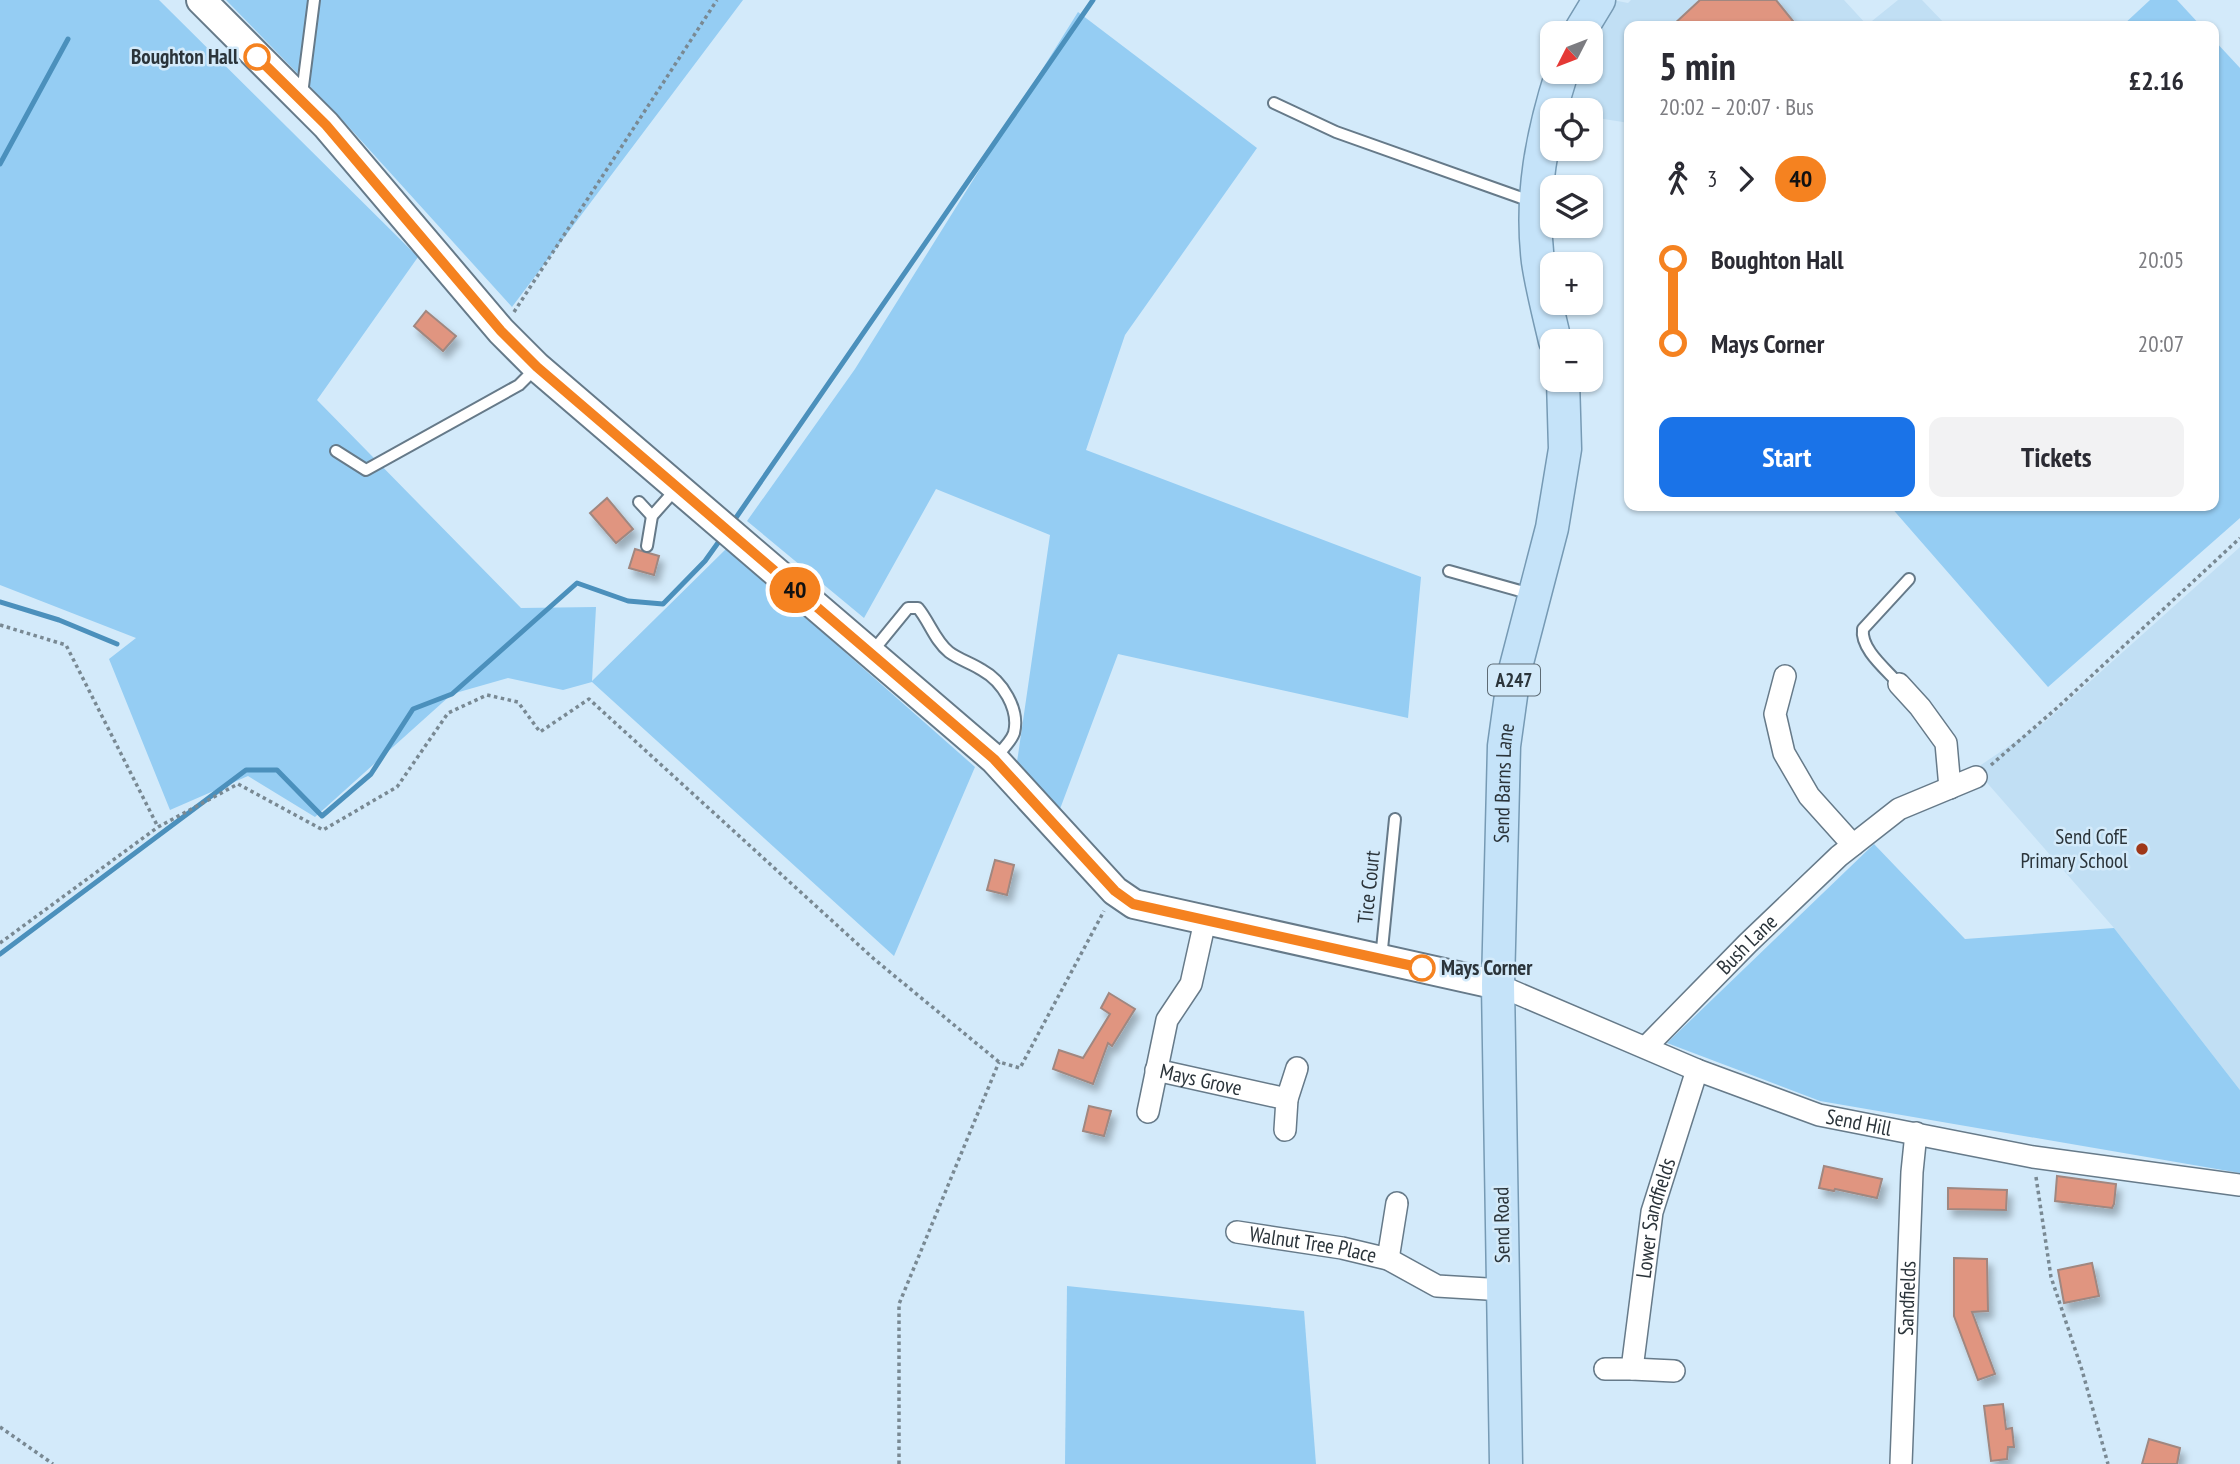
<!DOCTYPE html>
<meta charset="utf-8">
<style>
body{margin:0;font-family:"PT Sans Narrow",sans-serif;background:#f2f2f3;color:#2b2b33;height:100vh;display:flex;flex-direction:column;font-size:26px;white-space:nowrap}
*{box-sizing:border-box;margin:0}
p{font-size:23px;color:#7c7c81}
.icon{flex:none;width:38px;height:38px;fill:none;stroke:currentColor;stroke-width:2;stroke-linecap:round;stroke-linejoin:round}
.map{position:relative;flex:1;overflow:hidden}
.drawer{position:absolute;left:1624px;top:21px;width:595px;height:490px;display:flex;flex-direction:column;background:#fff;border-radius:14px;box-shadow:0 2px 5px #0004}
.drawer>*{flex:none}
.badge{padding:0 14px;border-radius:23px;font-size:24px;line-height:46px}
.needle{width:46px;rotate:228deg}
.controls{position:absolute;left:1540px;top:21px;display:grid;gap:14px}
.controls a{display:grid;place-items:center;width:63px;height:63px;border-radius:14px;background:#fff;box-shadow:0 2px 5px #0004;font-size:35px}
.map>.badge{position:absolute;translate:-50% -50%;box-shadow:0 0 0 4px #fff}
.legs{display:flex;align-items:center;gap:10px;height:77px;padding:0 35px;font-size:23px}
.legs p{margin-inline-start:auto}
.summary{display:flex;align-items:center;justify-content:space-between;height:119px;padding:0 35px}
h1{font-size:38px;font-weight:700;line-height:52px}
.primary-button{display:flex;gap:14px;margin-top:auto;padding:14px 35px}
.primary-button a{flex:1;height:80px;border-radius:14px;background:#1a73e8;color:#fff;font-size:28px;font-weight:700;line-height:80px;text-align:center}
.primary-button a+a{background:#f2f2f3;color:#2b2b33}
ul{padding:0 35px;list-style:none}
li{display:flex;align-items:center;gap:24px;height:84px;font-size:26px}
li i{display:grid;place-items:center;width:10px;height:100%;margin:0 9px;background:currentColor}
li i::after{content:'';width:18px;height:18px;margin:-9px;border:5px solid;border-radius:50%;background:#fff}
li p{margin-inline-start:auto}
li:first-child i{background:linear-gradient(#0000 50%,currentColor 0)}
li:last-child i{background:linear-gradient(currentColor 50%,#0000 0)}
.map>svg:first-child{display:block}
.built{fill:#c1dff4}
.green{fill:#95cdf3}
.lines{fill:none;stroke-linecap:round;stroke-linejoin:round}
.stream{stroke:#4b90bc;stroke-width:5}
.building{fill:#e09580;stroke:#a08780;stroke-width:2;filter:url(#shadow)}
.lane-casing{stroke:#667a89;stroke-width:14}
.street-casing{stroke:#667a89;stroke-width:24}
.secondary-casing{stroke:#667a89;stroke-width:32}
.primary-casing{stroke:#769ab4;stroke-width:35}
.path{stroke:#798993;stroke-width:3.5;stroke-dasharray:3.5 3.5;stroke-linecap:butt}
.lane{stroke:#fff;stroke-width:10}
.street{stroke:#fff;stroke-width:21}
.secondary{stroke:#fff;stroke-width:28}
.primary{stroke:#c5e3f9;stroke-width:32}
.line-1-casing{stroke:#fff;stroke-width:16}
.line-1{stroke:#f58220;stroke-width:10}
.stop-1-dot{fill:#fff;stroke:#f58220;stroke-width:3.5}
.poi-dot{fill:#9f3718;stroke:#d3eafa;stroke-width:2.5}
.labels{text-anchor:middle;stroke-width:5;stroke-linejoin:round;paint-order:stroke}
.shield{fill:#d3eafa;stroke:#5d6b74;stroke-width:2}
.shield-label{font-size:19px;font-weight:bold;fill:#2b343a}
.stop-label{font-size:21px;font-weight:bold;fill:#2b343a;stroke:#d3eafa;text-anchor:end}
.street-label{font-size:21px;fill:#2b343a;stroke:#d3eafa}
.poi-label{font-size:21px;fill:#2b343a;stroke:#d3eafa;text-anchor:end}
</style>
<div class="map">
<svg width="2240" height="1464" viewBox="0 0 2240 1464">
<defs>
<filter id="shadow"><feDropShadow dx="4.5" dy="7" stdDeviation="3.5" flood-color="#0004"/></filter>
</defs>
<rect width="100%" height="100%" fill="#d3eafa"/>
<g class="built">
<polygon points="1613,0 1628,3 1631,0 1844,0 1867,25 1898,0 1922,0 1947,26 1629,26 1629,123 1591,117 1591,110 1563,110 1577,72 1591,72 1591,38"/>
<polygon points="2240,547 2240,1090 2114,928 1975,769 2046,721"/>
</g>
<g class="green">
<polygon points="0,0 159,0 418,257 317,400 521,608 596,607 592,681 727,548 975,767 894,956 592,682 563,690 508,678 452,694 315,817 248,776 170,810 109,659 136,638 0,585"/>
<polygon points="226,0 743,0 512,307 337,114"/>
<polygon points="2150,0 2177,0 2201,26 2122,26"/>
<polygon points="1078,12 1257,148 1125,335 1086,450 1421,577 1408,718 1118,654 1060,809 1017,762 1050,535 936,489 864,618 747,521 855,369"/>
<polygon points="2214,40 2240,68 2240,518 2048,687 1890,506 2214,506"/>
<polygon points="1874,844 1965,939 2114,928 2240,1090 2240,1173 1820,1101 1667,1043"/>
<polygon points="1067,1286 1304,1311 1316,1464 1065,1464"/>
</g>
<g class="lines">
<g class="stream">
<polyline points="0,164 68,39"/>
<polyline points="733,522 1093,0"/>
<polyline points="0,602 59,620 117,644"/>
<polyline points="0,954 246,770 277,770 322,816 371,774 413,709 452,694 577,583 628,601 663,604 705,561 720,540"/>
</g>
</g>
<g class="building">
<polygon points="1700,0 1776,0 1797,26 1672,26"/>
<polygon points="426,311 456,336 443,351 414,326"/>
<polygon points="607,498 633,529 616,543 590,513"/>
<polygon points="635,549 659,556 654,575 629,568"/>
<polygon points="995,860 1014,865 1007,895 987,890"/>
<polygon points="1109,993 1135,1009 1112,1046 1108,1043 1093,1084 1053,1069 1059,1050 1083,1058 1110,1014 1101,1008"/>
<polygon points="1089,1106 1111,1111 1104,1136 1083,1131"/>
<polygon points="1824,1166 1882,1179 1877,1198 1835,1189 1834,1191 1819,1188"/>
<polygon points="2057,1176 2116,1184 2114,1204 2112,1208 2055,1201"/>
<polygon points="1948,1188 2007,1190 2006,1210 1948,1209"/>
<polygon points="1954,1258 1987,1259 1988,1311 1972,1312 1995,1374 1978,1380 1954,1316"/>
<polygon points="2092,1263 2099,1296 2064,1303 2058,1270"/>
<polygon points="2003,1404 2006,1429 2012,1428 2014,1447 2008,1447 2007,1459 1991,1461 1984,1406"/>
<polygon points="2149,1439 2180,1448 2177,1464 2142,1464"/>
</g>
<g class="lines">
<defs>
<g id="lane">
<polyline points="302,94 314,0"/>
<polyline points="1274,103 1336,132 1533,202"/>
<polyline points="336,451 366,470 519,385 536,368"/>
<polyline points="639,502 652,516"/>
<polyline points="647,546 652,516 676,489"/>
<polyline points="1449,571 1531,594"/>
<path d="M872 652 908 608H918C929 621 935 641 949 652 958 659 971 663 982 670 1002 681 1020 709 1014 733 1011 742 1000 752 994 759"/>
<path d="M1899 684C1887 670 1860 649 1863 629L1909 579"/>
<polyline points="1381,959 1395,819"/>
</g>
<g id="street">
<polyline points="1785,676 1775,714 1784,753 1809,796 1853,845"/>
<polyline points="1899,684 1920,707 1946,743 1950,788"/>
<path id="s1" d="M1498 985 1697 1070 1819 1115 2033 1157 2240 1185"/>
<path id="s2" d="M1646 1047 1748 943 1839 856 1899 809 1976 777"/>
<path id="s3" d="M1156 1070 1287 1099 1285 1130"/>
<polyline points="1287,1099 1297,1068"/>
<polyline points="1148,1112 1167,1020 1191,984 1205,921"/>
<path id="s4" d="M1237 1232 1342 1248 1388 1259 1437 1286 1504 1290"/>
<polyline points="1388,1259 1397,1203"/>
<path id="s5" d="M1605 1369H1632L1652 1212 1697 1070"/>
<polyline points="1632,1369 1674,1371"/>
<path id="s6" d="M1901 1464 1912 1172 1916 1133"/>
</g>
<polyline id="secondary" points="201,0 326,125 501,331 537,367 994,759 1115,891 1134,904 1498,985"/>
<g id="primary">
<polyline points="1579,33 1599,0"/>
<path d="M1555 341C1549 315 1542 289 1538 262 1530 196 1542 134 1562 72"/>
<path id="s7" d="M1506 1464 1498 985 1504 746 1514 674 1552 528 1565 449 1563 380"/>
</g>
</defs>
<use href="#lane" class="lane-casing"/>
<use href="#street" class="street-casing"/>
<use href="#secondary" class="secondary-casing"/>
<use href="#primary" class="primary-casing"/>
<g class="path">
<polyline points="514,312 717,0"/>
<polyline points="0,625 66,645 158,827"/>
<polyline points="1991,765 2058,707 2240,538"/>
<polyline points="0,943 158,827 238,784 323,830 397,787 448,713 487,695 518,702 540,732 589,699 874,959 999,1062 1020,1068 1104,911"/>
<polyline points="2036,1177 2051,1277 2082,1370 2108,1464"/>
<polyline points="0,1427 53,1464"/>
<polyline points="899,1464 899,1304 999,1062"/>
</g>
<use href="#lane" class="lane"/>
<use href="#street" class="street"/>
<use href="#secondary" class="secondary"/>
<use href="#primary" class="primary"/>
</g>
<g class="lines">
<defs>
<polyline id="line-1" points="257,57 326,125 501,331 537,367 994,759 1115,891 1133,904 1422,968"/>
</defs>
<use href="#line-1" class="line-1-casing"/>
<use href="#line-1" class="line-1"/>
</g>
<g class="stop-1-dot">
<circle cx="257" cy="57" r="12"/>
<circle cx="1422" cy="968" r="12"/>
</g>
<circle class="poi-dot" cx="2142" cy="849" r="7"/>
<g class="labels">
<rect class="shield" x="1488" y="664.5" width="52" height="31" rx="5"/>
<g class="shield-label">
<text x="1514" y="687">A247</text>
</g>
<g class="stop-label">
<text x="238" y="64">Boughton Hall</text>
<text x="1441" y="975" text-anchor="start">Mays Corner</text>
</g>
<g class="street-label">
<text dy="7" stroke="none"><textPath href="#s7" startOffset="681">Send Barns Lane</textPath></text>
<text transform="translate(1369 887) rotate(-84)" y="7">Tice Court</text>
<text dy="7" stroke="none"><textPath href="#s2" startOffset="144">Bush Lane</textPath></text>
<text dy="7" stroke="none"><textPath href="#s3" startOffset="46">Mays Grove</textPath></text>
<text dy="7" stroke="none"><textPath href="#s1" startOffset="387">Send Hill</textPath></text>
<text dy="7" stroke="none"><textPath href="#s5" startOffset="180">Lower Sandfields</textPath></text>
<text transform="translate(1502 1225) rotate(-91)" y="7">Send Road</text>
<text dy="7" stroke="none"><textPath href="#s4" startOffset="77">Walnut Tree Place</textPath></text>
<text dy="7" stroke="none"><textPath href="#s6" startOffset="166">Sandfields</textPath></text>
</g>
<g class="poi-label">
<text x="2128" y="844">Send CofE<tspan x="2128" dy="24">Primary School</tspan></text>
</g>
</g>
</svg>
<div class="controls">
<a><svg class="needle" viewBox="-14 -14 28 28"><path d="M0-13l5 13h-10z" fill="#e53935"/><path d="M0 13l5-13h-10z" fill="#7c7c81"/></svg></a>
<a><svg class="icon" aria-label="locate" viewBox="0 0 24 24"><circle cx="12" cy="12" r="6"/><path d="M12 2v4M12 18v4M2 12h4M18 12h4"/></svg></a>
<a><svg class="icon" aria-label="layers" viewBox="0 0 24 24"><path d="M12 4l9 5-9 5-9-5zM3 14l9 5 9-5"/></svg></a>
<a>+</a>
<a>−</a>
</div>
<b class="badge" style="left:795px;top:590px;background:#f58220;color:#111">40</b>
<section class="drawer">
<div class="summary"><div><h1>5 min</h1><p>20:02 – 20:07 · Bus</p></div><b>£2.16</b></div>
<div class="legs"><svg class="icon" aria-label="walk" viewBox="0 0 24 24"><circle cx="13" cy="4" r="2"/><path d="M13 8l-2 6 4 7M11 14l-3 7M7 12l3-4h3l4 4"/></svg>3<svg class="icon" aria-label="forward" viewBox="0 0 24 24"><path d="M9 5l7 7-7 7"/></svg><b class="badge" style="background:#f58220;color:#111">40</b></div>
<ul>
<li><i style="color:#f58220"></i><b>Boughton Hall</b><p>20:05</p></li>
<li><i style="color:#f58220"></i><b>Mays Corner</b><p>20:07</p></li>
</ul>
<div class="primary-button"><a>Start</a><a>Tickets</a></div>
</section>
</div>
